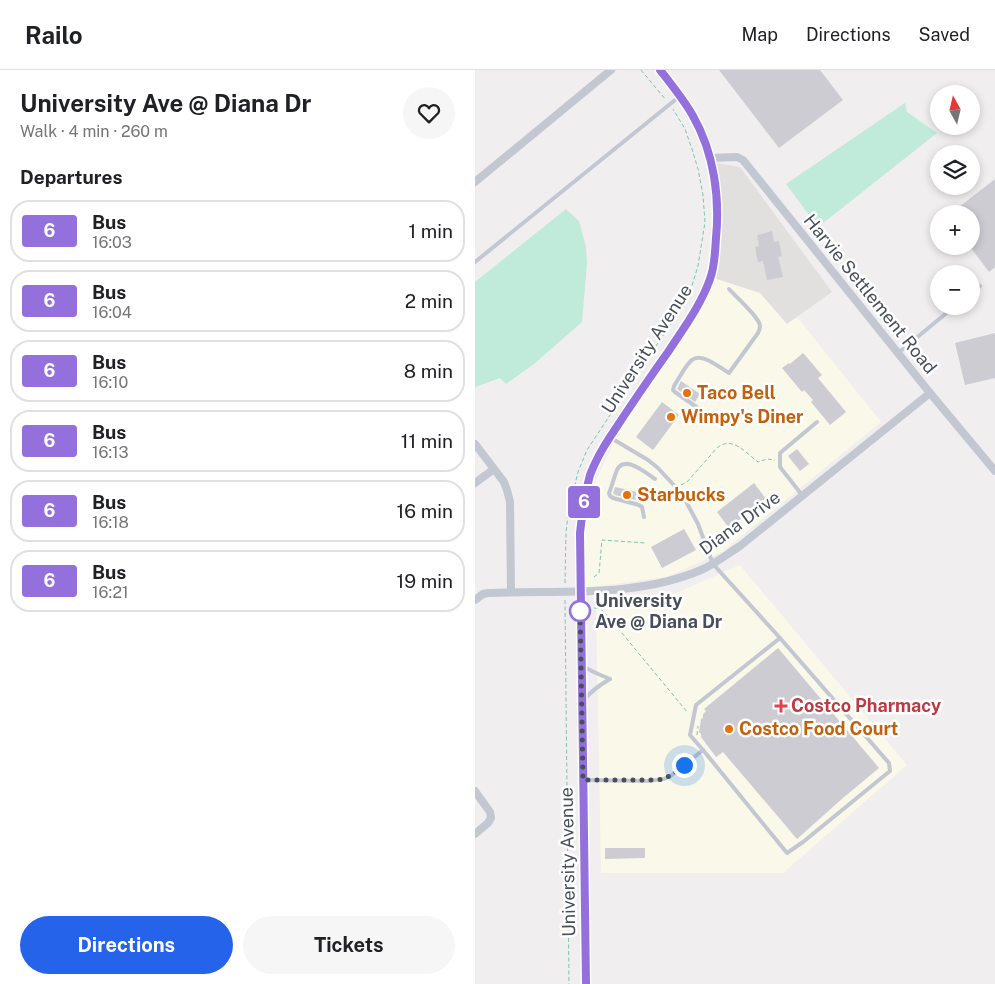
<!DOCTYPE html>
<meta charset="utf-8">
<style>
body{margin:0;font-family:"Public Sans",sans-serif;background:#f6f6f6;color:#202124;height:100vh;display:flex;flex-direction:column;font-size:19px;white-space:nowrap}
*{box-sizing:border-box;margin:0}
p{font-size:16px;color:#757577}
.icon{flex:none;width:28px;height:28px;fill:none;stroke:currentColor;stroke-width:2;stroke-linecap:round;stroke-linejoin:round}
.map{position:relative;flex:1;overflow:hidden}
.drawer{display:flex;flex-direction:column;background:#fff;width:475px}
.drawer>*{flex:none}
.badge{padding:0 10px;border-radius:4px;font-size:18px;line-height:32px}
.needle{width:32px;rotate:352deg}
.buttons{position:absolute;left:455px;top:15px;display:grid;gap:10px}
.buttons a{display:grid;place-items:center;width:50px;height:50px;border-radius:50%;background:#fff;box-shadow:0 2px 8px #0003;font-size:25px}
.you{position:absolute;width:25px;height:25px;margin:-12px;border:4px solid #fff;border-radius:50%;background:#1a73e8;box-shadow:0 0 0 8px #1a73e833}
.map>.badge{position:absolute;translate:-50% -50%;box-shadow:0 0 0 2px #fff}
h2{padding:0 20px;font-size:19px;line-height:45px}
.round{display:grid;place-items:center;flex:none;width:52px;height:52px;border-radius:26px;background:#f6f6f6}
.overview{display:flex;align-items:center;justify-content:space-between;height:85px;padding:0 20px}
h1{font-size:24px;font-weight:700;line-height:38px}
.primary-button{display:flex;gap:10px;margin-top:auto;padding:10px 20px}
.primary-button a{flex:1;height:58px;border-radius:30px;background:#2563eb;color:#fff;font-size:20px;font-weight:700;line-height:58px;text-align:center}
.primary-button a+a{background:#f6f6f6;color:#202124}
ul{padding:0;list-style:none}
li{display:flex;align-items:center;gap:15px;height:62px;margin:0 10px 8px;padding:0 10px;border:2px solid #e0e0e0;border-radius:20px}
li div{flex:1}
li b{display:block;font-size:19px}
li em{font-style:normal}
li .badge{min-width:55px;font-weight:700;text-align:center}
header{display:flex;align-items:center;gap:30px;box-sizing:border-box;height:70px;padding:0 25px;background:#fff;border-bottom:1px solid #e0e0e0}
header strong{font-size:24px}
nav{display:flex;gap:28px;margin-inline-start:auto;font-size:18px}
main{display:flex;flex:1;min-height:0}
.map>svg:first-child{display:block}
.commercial{fill:#faf8e8}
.education{fill:#e1e0df}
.green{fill:#c0ead9}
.building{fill:#ccccd2}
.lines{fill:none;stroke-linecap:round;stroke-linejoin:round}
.path{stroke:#7bc5b0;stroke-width:1;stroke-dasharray:4 2.5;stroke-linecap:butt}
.service{stroke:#c3c7d2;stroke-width:4}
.minor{stroke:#c3c7d2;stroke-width:8}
.tertiary{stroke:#c3c7d2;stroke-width:10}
.line-casing{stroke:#fff;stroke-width:11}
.line{stroke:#9370db;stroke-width:8}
.walk{stroke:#484e5a;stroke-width:5;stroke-dasharray:0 9}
.food-dot{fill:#e8710a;stroke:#fff;stroke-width:2}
.stop-dot{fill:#fff;stroke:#9370db;stroke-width:2.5}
.health-dot{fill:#e0444e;stroke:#fff;stroke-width:2}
.labels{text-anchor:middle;stroke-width:5;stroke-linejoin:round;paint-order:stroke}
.street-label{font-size:18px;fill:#484e5a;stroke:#fff}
.food-label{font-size:18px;font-weight:bold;fill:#c56008;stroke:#fff;text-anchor:start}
.stop-label{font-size:18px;font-weight:bold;fill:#484e5a;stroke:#fff;text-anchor:start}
.health-label{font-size:18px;font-weight:bold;fill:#be3a42;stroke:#fff;text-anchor:start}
</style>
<header>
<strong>Railo</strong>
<nav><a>Map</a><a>Directions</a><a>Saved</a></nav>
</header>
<main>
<section class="drawer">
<div class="overview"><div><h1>University Ave @ Diana Dr</h1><p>Walk · 4 min · 260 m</p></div><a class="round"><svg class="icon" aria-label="heart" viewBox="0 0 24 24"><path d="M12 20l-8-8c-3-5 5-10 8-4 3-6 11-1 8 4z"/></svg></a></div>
<h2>Departures</h2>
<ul>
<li><span class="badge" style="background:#9370db;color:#fff">6</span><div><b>Bus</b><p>16:03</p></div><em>1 min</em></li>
<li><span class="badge" style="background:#9370db;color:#fff">6</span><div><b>Bus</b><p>16:04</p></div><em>2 min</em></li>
<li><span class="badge" style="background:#9370db;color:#fff">6</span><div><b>Bus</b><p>16:10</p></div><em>8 min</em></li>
<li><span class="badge" style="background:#9370db;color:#fff">6</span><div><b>Bus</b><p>16:13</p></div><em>11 min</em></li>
<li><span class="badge" style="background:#9370db;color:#fff">6</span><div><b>Bus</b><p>16:18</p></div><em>16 min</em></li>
<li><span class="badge" style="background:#9370db;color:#fff">6</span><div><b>Bus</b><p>16:21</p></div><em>19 min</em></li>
</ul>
<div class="primary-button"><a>Directions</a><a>Tickets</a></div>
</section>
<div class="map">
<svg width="520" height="914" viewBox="0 0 520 914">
<rect width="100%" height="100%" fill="#f0eeee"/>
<g class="commercial">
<polygon points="239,208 285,223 312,253 322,247 406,352 247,482 192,507 109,518 108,473 111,448 119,414 146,357"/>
<polygon points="265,495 432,695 308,803 126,803 121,535 160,533 194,526"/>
</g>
<polygon class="education" points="241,93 265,97 357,222 312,254 285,223 239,208"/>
<g class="green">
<polygon points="430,33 432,42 462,63 343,157 311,114"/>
<polygon points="91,139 104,151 111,177 112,193 107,252 59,294 31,314 25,308 0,317 0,212"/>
</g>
<g class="building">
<polygon points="244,0 345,0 368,30 304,78"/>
<polygon points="520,109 520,197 514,202 496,178 496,144 475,144"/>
<polygon points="297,161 299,172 304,171 307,186 303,187 308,207 292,210 288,191 283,192 280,177 284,176 282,165"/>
<polygon points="520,263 520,308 490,315 480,273"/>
<polygon points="328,283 347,305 343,308 371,342 355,355 336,332 338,330 329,320 327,322 307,298 314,293 315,294"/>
<polygon points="206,311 225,324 220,332 202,319"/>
<polygon points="187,332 204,345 178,380 161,367"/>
<polygon points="322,379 334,394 325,401 313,386"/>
<polygon points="279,413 291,429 254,458 242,442"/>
<polygon points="140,417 167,423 165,431 140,425 138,423"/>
<polygon points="209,459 221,480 187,498 176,477"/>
<polygon points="303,578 404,698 368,728 322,769 248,682 241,687 226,667 226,664 224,662 226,649 228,648 228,644 231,641 229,639"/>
<polygon points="130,778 170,778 170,788 130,789"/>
</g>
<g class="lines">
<g class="path">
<polyline points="166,0 191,30"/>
<polyline points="267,317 288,326"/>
<path d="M206 415 212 412 242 378C257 365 271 383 283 392L292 389 300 390"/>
<polyline points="119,507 124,503 127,470 171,473"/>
<polyline points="90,513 91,463 93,444 103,402 112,380 176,283 205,241 216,219 223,196 230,152 228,125 223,99 217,79 210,59 198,39"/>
<polyline points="90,530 94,914"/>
<polyline points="119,538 125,538 137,551 213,643"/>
<polyline points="222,665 223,656"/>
</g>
<g class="service">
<polyline points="0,192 205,26"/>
<polyline points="496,223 505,216"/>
<polyline points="423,283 480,236"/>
<path d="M226 340 200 322 198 320 199 316C203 310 212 293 217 290 227 282 245 298 254 303L283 263C284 261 285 258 285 256 285 248 260 226 254 219"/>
<polyline points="136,368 173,390 183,398 207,424 223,454 238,494 305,568 221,635 215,665 228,680"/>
<polyline points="327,425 305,397 305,383 342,352"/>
<path d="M169 447 167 437 164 435 138 428 135 426 134 423C137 416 139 407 142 400 150 384 172 404 180 409"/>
<polyline points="107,596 123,604 135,609"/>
<path d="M110 629C117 620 125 615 135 609"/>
<polyline points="110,710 172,711 189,709 197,705 228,680 312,783 328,772 415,701 414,693 305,568"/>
</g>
<g class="minor">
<polyline points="235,88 262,87 268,90 455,323 520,401"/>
<polyline points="0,112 136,0"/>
<polyline points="0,374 29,412 32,420 35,432 36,522"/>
<polyline points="0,413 19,399"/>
<path d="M0 530 8 524 13 523C83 520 161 528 226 500 240 494 252 484 265 476L455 323"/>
<polyline points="0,721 15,742 16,748 13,753 0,764"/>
</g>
<path class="tertiary" d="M111 914 105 463C107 444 110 424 115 405 120 392 127 379 135 367 154 338 173 310 193 282 208 259 226 235 235 209 240 196 240 181 241 168 246 127 239 82 218 46 209 30 197 15 185 0"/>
</g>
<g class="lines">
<defs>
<path id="line" d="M111 914 105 463C107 444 110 424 115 405 120 392 127 379 135 367 154 338 173 310 193 282 208 259 226 235 235 209 240 196 240 181 241 168 245 127 239 83 218 46 209 30 197 15 185 0"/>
</defs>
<use href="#line" class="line-casing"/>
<use href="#line" class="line"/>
<path class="walk" d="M105 541V538L108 710H183C194 708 201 702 209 695"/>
</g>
<g class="food-dot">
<circle cx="212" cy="323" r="5"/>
<circle cx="196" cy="347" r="5"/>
<circle cx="152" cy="425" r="5"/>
<circle cx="254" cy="659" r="5"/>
</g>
<circle class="stop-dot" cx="105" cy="541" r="10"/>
<path class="health-dot" d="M303.5 628.5h5v5h5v5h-5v5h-5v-5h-5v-5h5z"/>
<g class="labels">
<g class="street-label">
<text transform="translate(395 224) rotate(51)" y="6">Harvie Settlement Road</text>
<text transform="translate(172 279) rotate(-57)" y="6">University Avenue</text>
<text transform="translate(265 453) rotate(-36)" y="6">Diana Drive</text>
<text transform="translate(93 792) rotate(-91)" y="6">University Avenue</text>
</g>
<g class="food-label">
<text x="222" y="329">Taco Bell</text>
<text x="206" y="353">Wimpy's Diner</text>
<text x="162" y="431">Starbucks</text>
<text x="264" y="665">Costco Food Court</text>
</g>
<g class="stop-label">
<text x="120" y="537">University<tspan x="120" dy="21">Ave @ Diana Dr</tspan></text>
</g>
<g class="health-label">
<text x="316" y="642">Costco Pharmacy</text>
</g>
</g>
</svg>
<div class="buttons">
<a><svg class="needle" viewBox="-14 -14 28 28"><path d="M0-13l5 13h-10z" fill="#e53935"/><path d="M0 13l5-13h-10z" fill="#757577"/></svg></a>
<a><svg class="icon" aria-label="layers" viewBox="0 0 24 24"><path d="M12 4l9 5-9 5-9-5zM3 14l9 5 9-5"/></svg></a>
<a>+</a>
<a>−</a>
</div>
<div class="you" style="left:209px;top:695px"></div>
<b class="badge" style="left:109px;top:432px;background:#9370db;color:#fff">6</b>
</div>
</main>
